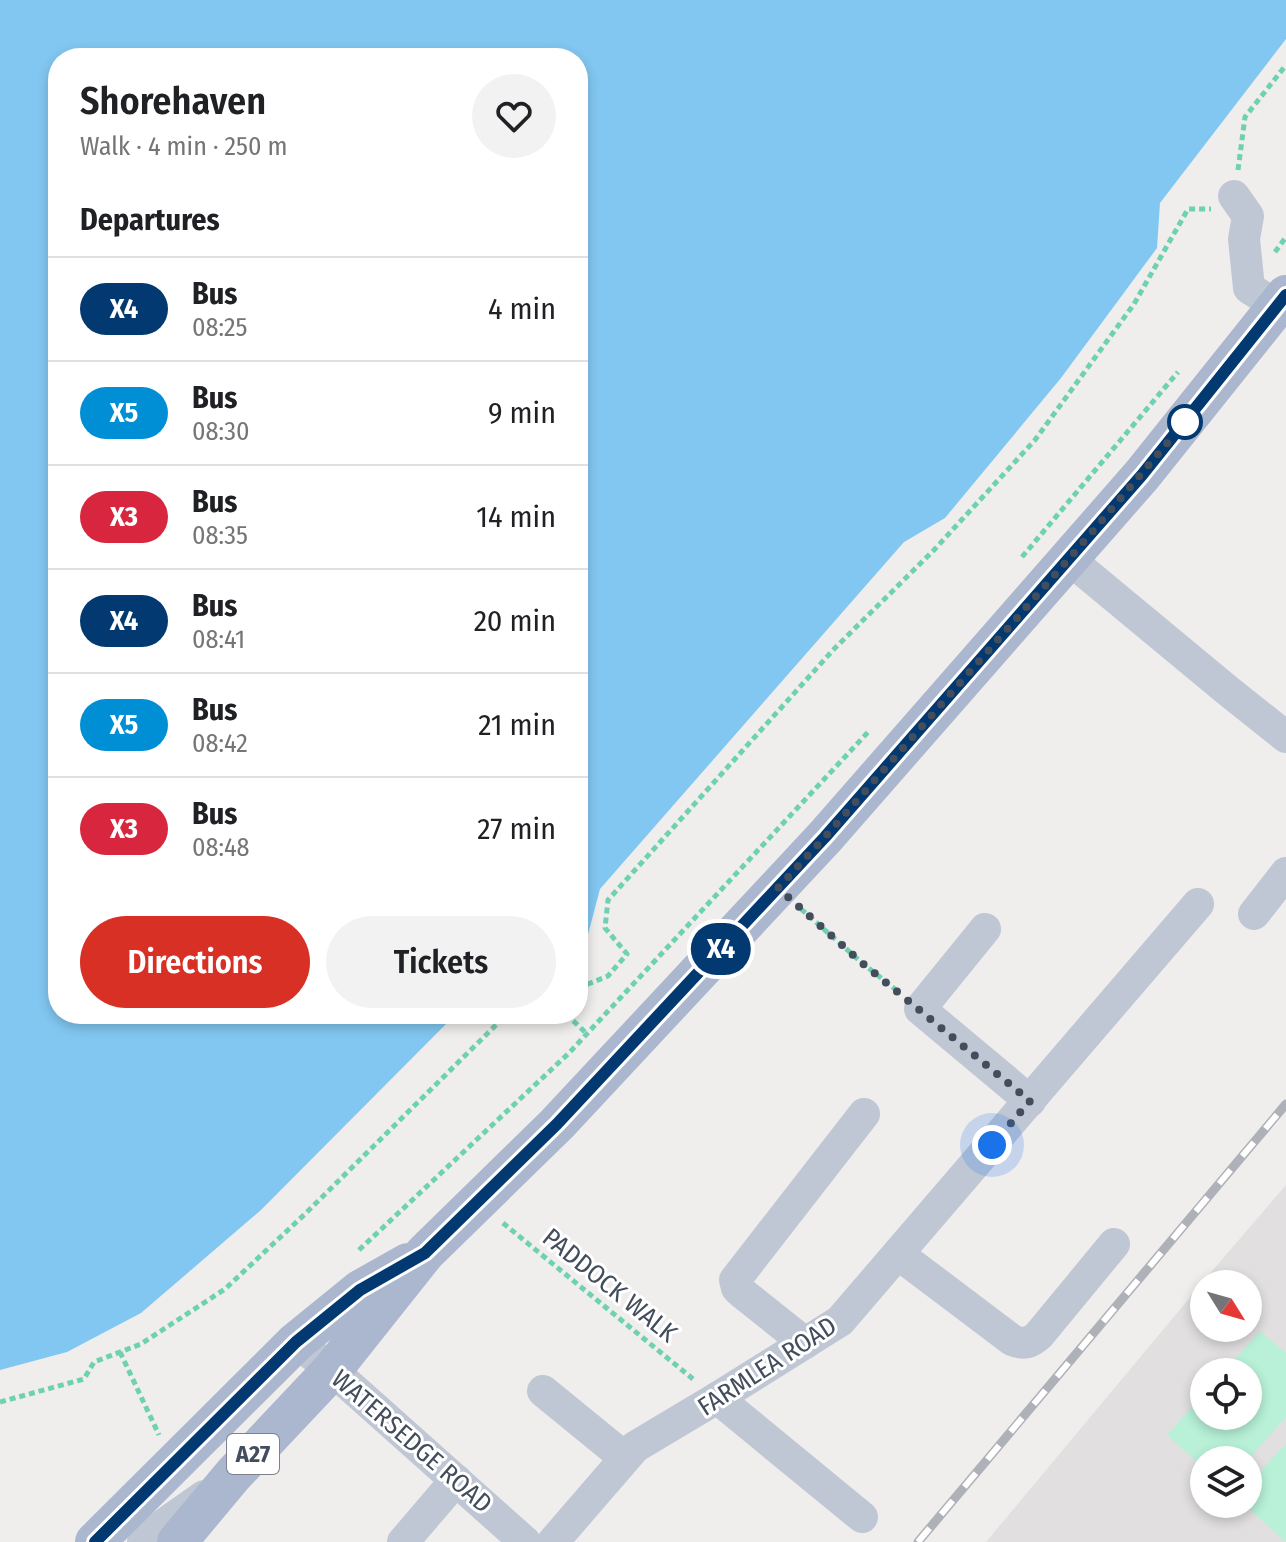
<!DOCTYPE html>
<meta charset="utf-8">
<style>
body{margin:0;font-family:"Fira Sans Condensed",sans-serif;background:#f2f2f2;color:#202124;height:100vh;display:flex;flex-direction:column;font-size:30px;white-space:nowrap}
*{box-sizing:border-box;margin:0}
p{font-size:26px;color:#757577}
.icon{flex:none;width:44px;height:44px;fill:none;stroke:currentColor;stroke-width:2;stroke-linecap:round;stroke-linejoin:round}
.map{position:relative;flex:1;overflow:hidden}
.details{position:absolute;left:48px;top:48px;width:540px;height:976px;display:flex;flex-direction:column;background:#fff;border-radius:32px;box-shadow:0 4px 12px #0003}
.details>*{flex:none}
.badge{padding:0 16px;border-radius:26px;font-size:28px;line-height:52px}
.needle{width:52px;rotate:127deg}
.fabs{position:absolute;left:1190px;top:1270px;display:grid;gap:16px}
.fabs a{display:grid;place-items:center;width:72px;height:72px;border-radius:50%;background:#fff;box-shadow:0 4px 12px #0003;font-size:40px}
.you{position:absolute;width:40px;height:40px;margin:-20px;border:6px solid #fff;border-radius:50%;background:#1a73e8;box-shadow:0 0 0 12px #1a73e833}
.map>.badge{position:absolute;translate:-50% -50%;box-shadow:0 0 0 4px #fff}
h2{padding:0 32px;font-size:30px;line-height:72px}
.round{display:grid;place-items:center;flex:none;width:84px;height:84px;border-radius:42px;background:#f2f2f2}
.overview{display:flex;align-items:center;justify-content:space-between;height:136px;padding:0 32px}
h1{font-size:38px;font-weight:600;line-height:60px}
.action{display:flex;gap:16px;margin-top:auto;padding:16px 32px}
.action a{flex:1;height:92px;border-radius:48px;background:#d93025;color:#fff;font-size:32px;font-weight:600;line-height:92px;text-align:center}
.action a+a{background:#f2f2f2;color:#202124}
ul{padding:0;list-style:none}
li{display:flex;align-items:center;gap:24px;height:104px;padding:0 32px;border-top:2px solid #e0e0e0}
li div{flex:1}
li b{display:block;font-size:30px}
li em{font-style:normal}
li .badge{min-width:88px;font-weight:700;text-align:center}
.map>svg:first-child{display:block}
.education{fill:#e1dfdf;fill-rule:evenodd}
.green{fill:#b8f1d8}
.water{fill:#82c7f1}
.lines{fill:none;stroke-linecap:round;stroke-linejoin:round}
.path{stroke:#6ed1b1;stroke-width:5;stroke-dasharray:6 4;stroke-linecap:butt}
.minor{stroke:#c0c7d4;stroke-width:32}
.major{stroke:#abb7ce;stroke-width:40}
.rail-casing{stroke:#afb1b8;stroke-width:9}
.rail{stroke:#fff;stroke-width:6;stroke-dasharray:18;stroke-linecap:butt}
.line-casing{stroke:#fff;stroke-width:18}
.line{stroke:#013970;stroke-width:12}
.walk{stroke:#444d5c;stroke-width:8;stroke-dasharray:0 14.4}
.stop-dot{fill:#fff;stroke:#013970;stroke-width:4}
.labels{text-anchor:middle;stroke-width:6;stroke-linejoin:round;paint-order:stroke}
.shield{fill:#fff;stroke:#7c828d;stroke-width:2}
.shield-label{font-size:24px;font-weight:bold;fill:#444d5c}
.street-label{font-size:26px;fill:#444d5c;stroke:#fff}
</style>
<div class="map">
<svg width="1286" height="1542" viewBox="0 0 1286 1542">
<rect width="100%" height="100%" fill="#f0eded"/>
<path class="education" d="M1286 1185V1542H986L1212 1271ZM1204 1284H1248V1328H1204ZM1204 1372H1248V1416H1204ZM1204 1460H1248V1504H1204Z"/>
<g class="green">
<polygon points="1260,1331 1286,1353 1286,1417 1248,1460 1204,1460 1204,1468 1167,1435 1204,1394 1204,1416 1248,1416 1248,1372 1224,1372"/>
<polygon points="1286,1443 1286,1542 1244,1504 1248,1504 1248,1485"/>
</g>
<polygon class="water" points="0,0 1286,0 1286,39 1160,203 1157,248 1061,378 945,518 904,542 600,889 586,942 578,947 578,58 58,58 58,1014 456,1014 261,1210 141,1313 67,1352 0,1370"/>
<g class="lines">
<g class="path">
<polyline points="1238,170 1245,117 1286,65"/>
<polyline points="1275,252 1286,237"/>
<polyline points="1022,557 1178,372"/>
<polyline points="801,909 861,962 900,993"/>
<polyline points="578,988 608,976 627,954 605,928 608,900 834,649 934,550 1035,440 1134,304 1188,209 1211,209"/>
<polyline points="566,1014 587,1034"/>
<polyline points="503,1223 693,1379"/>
<polyline points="359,1250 569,1053 870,730"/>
<polyline points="120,1352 159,1435"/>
<polyline points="0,1402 84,1379 94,1362 141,1344 225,1289 305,1214 499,1022 515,1014"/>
</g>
<g class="minor">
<polyline points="1234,196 1248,216 1244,239 1249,288 1277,306"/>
<polyline points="1069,559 1227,690 1286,737"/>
<polyline points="1254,914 1286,873"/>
<polyline points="985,929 920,1009 1030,1101"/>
<path d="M898 1254 1012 1340C1024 1345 1030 1343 1039 1335L1114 1244"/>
<polyline points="296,1342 332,1370 525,1542"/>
<polyline points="805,1343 741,1292 737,1288 735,1280 864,1114"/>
<polyline points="543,1391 625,1458"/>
<polyline points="717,1398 862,1517"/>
<polyline points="143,1542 153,1532 204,1496"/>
<polyline points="403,1542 456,1480"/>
<polyline points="553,1542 635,1447 717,1398 840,1321 1198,904"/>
</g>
<g class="major">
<polyline points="95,1542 296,1342 360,1290 408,1263"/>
<polyline points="177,1542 233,1475 332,1370 425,1253 557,1124 825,837 1142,475 1286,295"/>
</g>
<defs>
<polyline id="rail" points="918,1542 1286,1104"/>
</defs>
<use href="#rail" class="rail-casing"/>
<use href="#rail" class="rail"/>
</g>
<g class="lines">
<defs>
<polyline id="line" points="95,1542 296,1342 360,1290 425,1253 557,1124 825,837 1142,475 1286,295"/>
</defs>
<use href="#line" class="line-casing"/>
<use href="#line" class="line"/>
<polyline class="walk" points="992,1145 1030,1101 861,962 778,888 825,837 1087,538 1185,422"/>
</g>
<circle class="stop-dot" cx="1185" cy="422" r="16"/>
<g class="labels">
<rect class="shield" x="227" y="1434" width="52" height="40" rx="6"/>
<g class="shield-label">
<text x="253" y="1462">A27</text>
</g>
<g class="street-label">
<text transform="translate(610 1285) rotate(39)" y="9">PADDOCK WALK</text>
<text transform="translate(767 1366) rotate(-33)" y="9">FARMLEA ROAD</text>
<text transform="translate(412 1441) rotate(41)" y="9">WATERSEDGE ROAD</text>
</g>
</g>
</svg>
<div class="fabs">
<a><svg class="needle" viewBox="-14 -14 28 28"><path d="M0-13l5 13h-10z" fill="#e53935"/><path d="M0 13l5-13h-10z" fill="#757577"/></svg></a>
<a><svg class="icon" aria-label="locate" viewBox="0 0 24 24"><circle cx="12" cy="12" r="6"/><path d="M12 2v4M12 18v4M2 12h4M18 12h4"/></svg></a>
<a><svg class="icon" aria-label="layers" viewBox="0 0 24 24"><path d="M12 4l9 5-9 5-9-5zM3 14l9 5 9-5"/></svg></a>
</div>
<div class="you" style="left:992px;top:1145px"></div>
<b class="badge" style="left:721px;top:949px;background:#013970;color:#fff">X4</b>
<section class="details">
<div class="overview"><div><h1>Shorehaven</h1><p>Walk · 4 min · 250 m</p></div><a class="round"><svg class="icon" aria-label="heart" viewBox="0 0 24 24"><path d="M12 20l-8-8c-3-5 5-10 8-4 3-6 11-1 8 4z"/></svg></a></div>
<h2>Departures</h2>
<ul>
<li><span class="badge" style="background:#013970;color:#fff">X4</span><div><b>Bus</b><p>08:25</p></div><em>4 min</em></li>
<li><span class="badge" style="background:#008ed4;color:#fff">X5</span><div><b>Bus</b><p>08:30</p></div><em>9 min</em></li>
<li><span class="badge" style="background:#d7263d;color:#fff">X3</span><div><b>Bus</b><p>08:35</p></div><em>14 min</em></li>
<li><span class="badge" style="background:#013970;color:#fff">X4</span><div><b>Bus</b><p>08:41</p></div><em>20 min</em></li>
<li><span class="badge" style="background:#008ed4;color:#fff">X5</span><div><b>Bus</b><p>08:42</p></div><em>21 min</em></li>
<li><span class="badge" style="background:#d7263d;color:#fff">X3</span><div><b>Bus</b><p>08:48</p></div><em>27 min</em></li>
</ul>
<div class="action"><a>Directions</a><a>Tickets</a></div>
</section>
</div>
